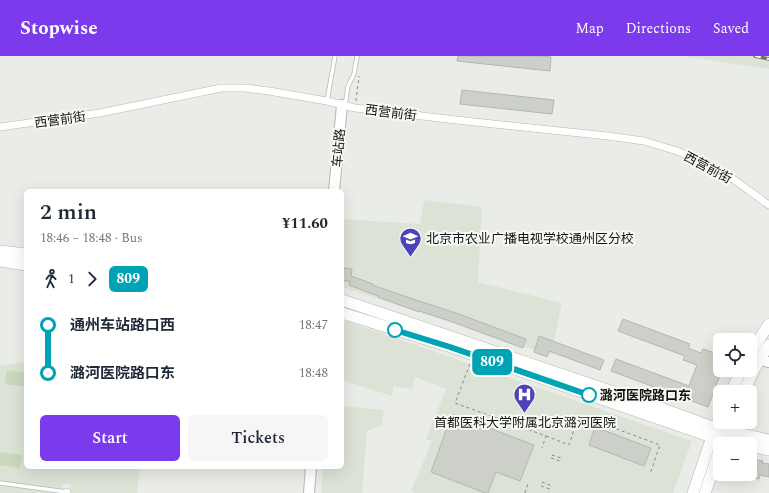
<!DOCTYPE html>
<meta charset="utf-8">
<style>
body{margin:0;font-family:Spectral,"Noto Sans SC",serif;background:#f6f6f7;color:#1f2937;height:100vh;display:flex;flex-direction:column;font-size:15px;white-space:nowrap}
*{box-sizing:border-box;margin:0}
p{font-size:13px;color:#747a83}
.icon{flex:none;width:22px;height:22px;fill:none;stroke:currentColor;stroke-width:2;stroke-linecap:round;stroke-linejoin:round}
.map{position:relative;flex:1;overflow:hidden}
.panel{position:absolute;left:24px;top:133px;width:320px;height:280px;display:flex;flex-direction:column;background:#fff;border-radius:6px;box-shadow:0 4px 16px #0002}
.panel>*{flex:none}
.badge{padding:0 8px;border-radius:6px;font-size:14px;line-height:26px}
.controls{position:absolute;left:713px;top:277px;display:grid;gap:8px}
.controls a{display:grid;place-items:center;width:44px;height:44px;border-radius:6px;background:#fff;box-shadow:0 4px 16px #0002;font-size:20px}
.map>.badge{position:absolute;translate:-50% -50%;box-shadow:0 0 0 2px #fff}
.legs{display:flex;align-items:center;gap:6px;height:44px;padding:0 16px;font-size:13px}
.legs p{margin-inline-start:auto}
.head{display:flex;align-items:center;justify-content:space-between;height:68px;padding:0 16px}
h1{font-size:22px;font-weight:600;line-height:30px}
.primary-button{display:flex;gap:8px;margin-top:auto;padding:8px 16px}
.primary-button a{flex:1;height:46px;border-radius:6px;background:#7c3aed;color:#fff;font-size:16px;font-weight:600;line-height:46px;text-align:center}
.primary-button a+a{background:#f6f6f7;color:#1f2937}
ul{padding:0 16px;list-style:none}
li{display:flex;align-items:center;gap:14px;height:48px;font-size:15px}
li i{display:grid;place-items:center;width:6px;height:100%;margin:0 5px;background:currentColor}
li i::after{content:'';width:10px;height:10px;margin:-5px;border:3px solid;border-radius:50%;background:#fff}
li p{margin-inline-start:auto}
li:first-child i{background:linear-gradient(#0000 50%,currentColor 0)}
li:last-child i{background:linear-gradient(currentColor 50%,#0000 0)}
header{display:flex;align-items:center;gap:24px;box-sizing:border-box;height:56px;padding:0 20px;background:#7c3aed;color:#fff}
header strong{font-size:19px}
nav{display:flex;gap:22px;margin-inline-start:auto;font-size:14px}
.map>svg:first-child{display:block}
.built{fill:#dce3d6}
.green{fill:#cad8bd}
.building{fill:#ccd0c9;stroke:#b3b7b1}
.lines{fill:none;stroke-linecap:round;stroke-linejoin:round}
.lane-casing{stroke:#b5b8b2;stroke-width:5}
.street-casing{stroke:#b5b8b2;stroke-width:8}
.secondary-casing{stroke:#b5b8b2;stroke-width:12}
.primary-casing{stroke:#b5b8b2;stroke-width:12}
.path{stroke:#868884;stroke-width:1;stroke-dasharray:3 3;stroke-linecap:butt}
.lane{stroke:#fff;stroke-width:3.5}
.street{stroke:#fff;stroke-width:7}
.secondary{stroke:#fff;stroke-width:10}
.primary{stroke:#fff;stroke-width:11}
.rail-casing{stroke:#6e706c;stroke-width:3.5}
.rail{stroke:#f7faf4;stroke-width:2;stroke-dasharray:6;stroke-linecap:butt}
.line-1-casing{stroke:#fff;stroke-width:9}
.line-1{stroke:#00a3b4;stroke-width:6}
.stop-1-dot{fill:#fff;stroke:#00a3b4;stroke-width:2}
.labels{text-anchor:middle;stroke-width:4;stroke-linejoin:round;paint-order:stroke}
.street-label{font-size:13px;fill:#131412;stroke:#f7faf4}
.poi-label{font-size:13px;fill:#131412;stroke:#f7faf4;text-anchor:start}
.stop-label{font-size:13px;font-weight:bold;fill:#131412;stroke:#f7faf4;text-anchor:start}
</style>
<header>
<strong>Stopwise</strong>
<nav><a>Map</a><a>Directions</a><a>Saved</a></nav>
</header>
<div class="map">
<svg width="769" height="437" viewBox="0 0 769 437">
<rect width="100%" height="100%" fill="#eaede7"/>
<g class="built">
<polygon points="684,0 769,0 769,13 734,8"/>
<polygon points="424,144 482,151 478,226 562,247 551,299 342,231 342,178 344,163 420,168"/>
<polygon points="342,265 349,266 692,385 673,437 415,437 411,435 432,385 426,383 446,333 415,321 412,333 394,330 392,340 342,324"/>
<polygon points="21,306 26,307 26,411 140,411 137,437 70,437 71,429 63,428 62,437 0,437 0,310"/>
<polygon points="342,350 384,354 382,369 367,375 362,437 321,437 323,411 342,411"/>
</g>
<g class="green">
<polygon points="7,314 26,317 26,331 5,328"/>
<polygon points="0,396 22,399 20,412 0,409"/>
</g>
<g class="building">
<polygon points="458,0 540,0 551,1 550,15 457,5"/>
<polygon points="462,34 554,44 552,58 460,48"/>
<polygon points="342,212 352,213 351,220 373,228 372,229 422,246 456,257 526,283 523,292 447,264 419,255 419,256 378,241 378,240 349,229 350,225 342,225"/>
<polygon points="623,263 690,288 688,292 701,297 703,293 715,297 714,299 720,301 720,314 722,314 708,351 611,315 616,303 689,330 697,309 683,304 685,300 618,275"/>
<polygon points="539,280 604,304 600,314 549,295 547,301 534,296"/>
<polygon points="452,358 534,389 520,425 496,416 488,437 485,437 431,416"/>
<polygon points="595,371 651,392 644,410 589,389"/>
<polygon points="750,403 763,405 762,407 769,408 769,421 760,419 759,423 750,421"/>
</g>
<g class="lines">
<defs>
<g id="lane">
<polyline points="327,45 335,0"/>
<polyline points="345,50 348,30 354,18 357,0"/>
<polyline points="0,427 67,436"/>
</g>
<g id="street">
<polyline points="0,71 100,57 221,32 245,32 269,35 327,45 355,52 456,64 608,80 644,85 677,95 704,106 733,123 769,149"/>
<polyline points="67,437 67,436"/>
</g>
<g id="secondary">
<polyline points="334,135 342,49"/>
<polyline points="759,304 769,306"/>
<polyline points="309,437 311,411"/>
</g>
<g id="primary">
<polyline points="0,195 26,198"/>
<polyline points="0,205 26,209"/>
<polyline points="342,244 649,348 715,372 727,375 769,384"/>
<polyline points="342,257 451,291 712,381 740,388"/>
<polyline points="750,298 769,268"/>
<polyline points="731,336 741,314"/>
<polyline points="743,336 759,304 769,289"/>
<polyline points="750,390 769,394"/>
<polyline points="693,437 715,372 720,361"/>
<polyline points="705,437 720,392"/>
</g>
</defs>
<use href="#lane" class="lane-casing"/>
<use href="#street" class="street-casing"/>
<use href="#secondary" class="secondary-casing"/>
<use href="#primary" class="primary-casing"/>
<g class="path">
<polyline points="356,45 359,20"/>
<polyline points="470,308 455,347 546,380 542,392"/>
<polyline points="546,380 569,389 579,359 660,389 650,418"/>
<polyline points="552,399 561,402"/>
<polyline points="551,402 560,405"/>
<polyline points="542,426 552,430"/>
<polyline points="541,430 550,433"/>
<polyline points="525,437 528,428"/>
</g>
<use href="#lane" class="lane"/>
<use href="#street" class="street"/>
<use href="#secondary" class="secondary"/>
<use href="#primary" class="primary"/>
<defs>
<polyline id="rail" points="755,0 769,3"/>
</defs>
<use href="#rail" class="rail-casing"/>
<use href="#rail" class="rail"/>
</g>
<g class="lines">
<defs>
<polyline id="line-1" points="395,274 450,291 589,339"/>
</defs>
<use href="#line-1" class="line-1-casing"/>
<use href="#line-1" class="line-1"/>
</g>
<defs>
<symbol id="university-pin" viewBox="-11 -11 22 30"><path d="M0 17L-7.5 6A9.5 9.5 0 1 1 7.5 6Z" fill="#4b43ba" stroke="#f7faf4"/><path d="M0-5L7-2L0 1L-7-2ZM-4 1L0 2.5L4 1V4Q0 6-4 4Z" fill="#fff"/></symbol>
<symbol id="hospital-pin" viewBox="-11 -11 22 30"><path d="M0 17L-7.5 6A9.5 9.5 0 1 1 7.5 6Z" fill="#4b43ba" stroke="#f7faf4"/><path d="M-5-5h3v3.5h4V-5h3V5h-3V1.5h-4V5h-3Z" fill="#fff"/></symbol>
</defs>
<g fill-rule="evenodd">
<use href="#university-pin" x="398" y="170" width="25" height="34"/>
<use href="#hospital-pin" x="512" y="326" width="25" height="34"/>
</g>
<g class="stop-1-dot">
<circle cx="395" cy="274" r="7"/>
<circle cx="589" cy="339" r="7"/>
</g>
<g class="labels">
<g class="street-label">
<text transform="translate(391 56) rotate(7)" y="5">西营前街</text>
<text transform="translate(60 63) rotate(-8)" y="5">西营前街</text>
<text transform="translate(338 92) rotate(-85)" y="5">车站路</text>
<text transform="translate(708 111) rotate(28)" y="5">西营前街</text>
</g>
<g class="poi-label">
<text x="426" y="187">北京市农业广播电视学校通州区分校</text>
<text x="525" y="371" text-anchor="middle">首都医科大学附属北京潞河医院</text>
</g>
<g class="stop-label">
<text x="600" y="344">潞河医院路口东</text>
</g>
</g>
</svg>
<div class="controls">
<a><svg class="icon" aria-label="locate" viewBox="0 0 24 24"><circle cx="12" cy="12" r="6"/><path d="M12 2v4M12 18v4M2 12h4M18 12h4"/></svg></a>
<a>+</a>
<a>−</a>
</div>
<b class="badge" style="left:492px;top:306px;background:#00a3b4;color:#fff">809</b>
<section class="panel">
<div class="head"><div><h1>2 min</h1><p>18:46 – 18:48 · Bus</p></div><b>¥11.60</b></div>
<div class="legs"><svg class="icon" aria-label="walk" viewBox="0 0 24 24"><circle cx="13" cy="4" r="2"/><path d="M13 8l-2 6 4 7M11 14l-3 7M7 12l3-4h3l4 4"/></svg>1<svg class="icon" aria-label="forward" viewBox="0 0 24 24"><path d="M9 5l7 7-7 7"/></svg><b class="badge" style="background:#00a3b4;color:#fff">809</b></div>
<ul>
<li><i style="color:#00a3b4"></i><b>通州车站路口西</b><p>18:47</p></li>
<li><i style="color:#00a3b4"></i><b>潞河医院路口东</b><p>18:48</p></li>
</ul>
<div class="primary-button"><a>Start</a><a>Tickets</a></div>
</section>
</div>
